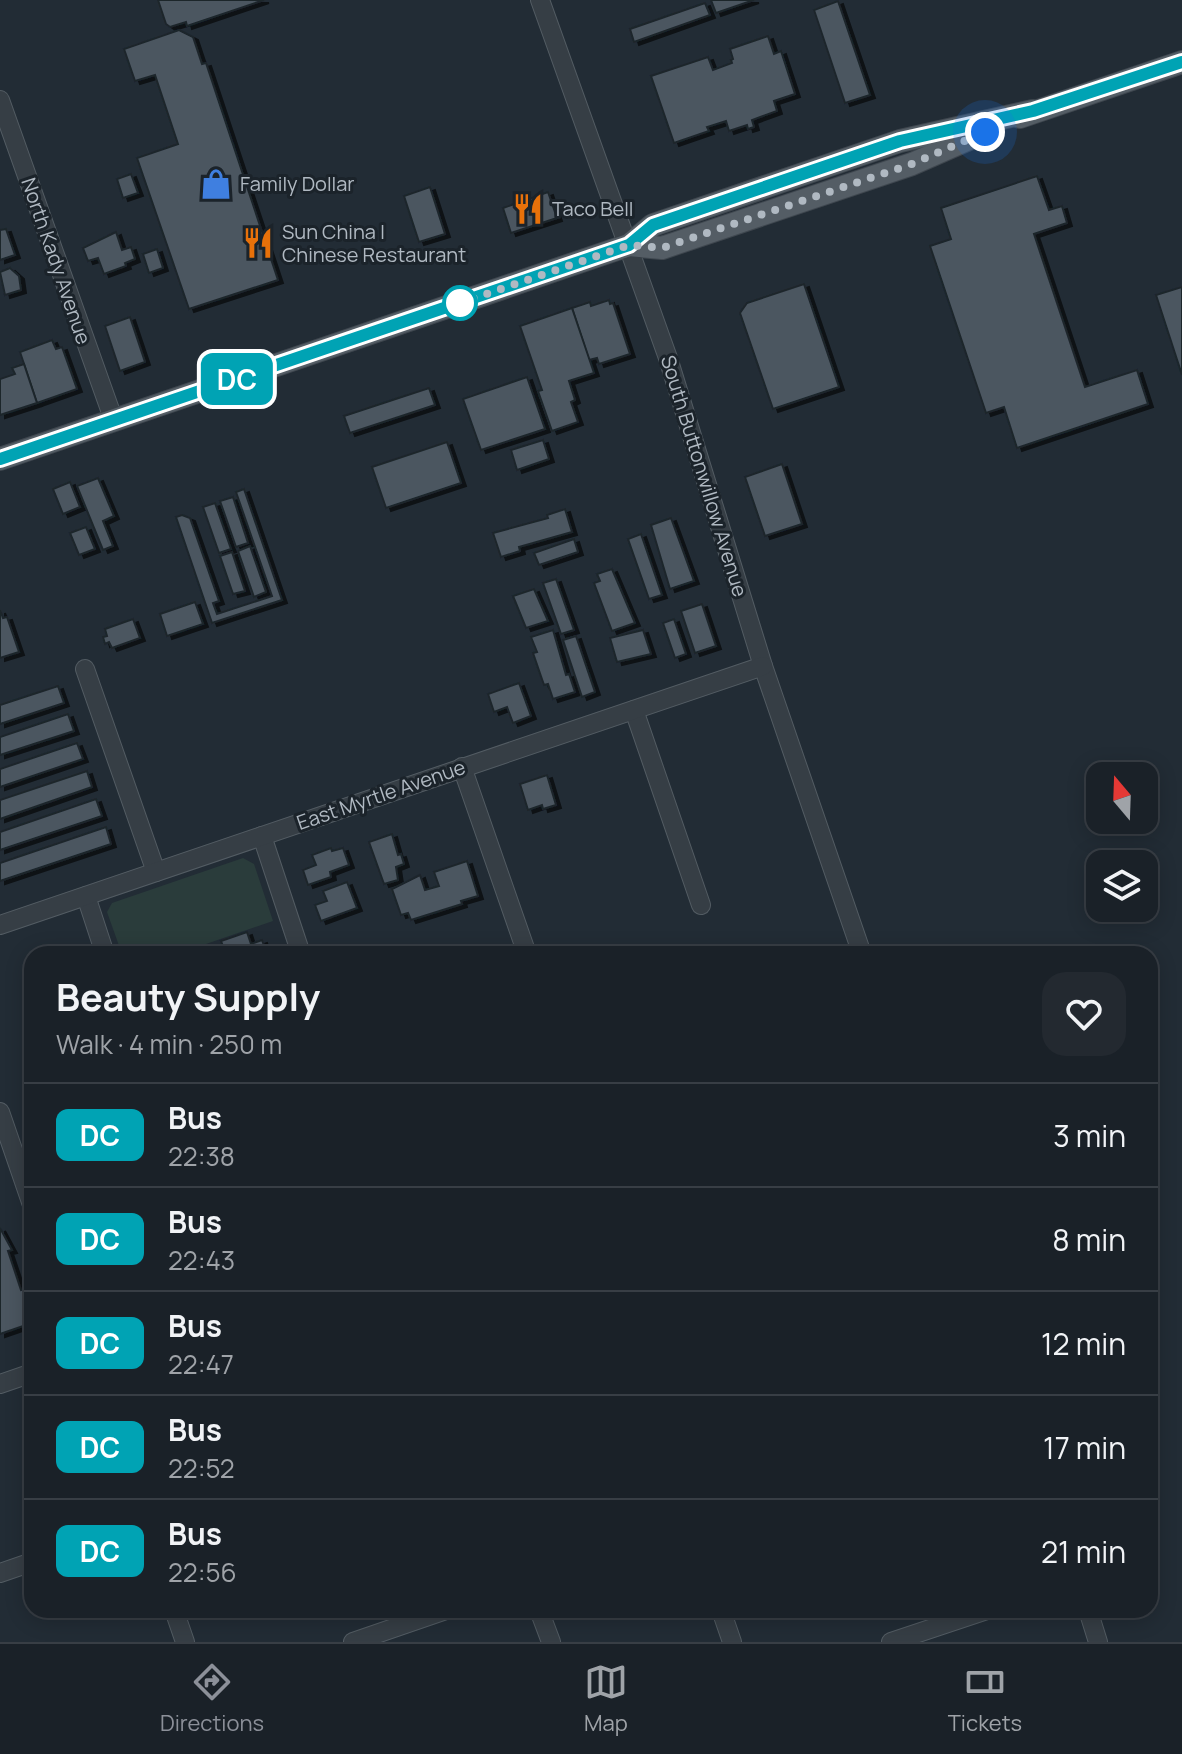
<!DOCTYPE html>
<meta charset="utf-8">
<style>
body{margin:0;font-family:Manrope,sans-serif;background:#232930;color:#f1f3f6;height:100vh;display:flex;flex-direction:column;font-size:30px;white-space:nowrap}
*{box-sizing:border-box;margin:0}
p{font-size:26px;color:#9fa3a8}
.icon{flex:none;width:44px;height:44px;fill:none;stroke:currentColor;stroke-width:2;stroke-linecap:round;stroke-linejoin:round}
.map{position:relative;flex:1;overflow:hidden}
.drawer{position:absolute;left:24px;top:946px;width:1134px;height:672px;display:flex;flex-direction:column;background:#1a2128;border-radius:24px;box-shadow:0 4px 20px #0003,0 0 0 2px #383e45}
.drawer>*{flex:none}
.badge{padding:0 16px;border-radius:12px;font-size:28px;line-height:52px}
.needle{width:52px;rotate:341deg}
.controls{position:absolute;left:1086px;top:762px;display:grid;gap:16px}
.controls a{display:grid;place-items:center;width:72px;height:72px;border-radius:16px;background:#1a2128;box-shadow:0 4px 20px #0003,0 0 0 2px #383e45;font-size:40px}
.you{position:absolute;width:40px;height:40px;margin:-20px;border:6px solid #fff;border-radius:50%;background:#1a73e8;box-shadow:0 0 0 12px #1a73e833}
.map>.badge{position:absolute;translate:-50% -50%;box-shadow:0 0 0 4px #fff}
.round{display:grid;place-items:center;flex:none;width:84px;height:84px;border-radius:24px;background:#232930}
.overview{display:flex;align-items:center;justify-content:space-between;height:136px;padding:0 32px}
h1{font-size:38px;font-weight:700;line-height:60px}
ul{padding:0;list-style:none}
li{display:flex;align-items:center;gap:24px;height:104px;padding:0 32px;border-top:2px solid #383e45}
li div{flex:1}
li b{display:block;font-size:30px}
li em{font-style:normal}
li .badge{min-width:88px;font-weight:700;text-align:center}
.tab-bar{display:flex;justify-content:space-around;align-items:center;height:112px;border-top:2px solid #383e45;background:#1a2128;font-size:22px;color:#9fa3a8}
.tab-bar a{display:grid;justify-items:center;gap:4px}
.tab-bar .current{color:#8c9099}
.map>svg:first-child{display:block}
.green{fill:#2a3c3b}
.building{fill:#4b5660;stroke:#1d252c;stroke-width:2;filter:url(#shadow)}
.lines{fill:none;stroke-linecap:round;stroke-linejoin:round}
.minor-casing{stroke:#535c63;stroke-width:20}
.major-casing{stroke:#3f474f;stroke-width:24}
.minor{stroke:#363e45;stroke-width:18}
.major{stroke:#545d65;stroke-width:22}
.line-casing{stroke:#fff;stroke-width:18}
.line{stroke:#00a3b4;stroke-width:12}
.walk{stroke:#b0b9c2;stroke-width:8;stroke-dasharray:0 14.4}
.stop-dot{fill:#fff;stroke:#00a3b4;stroke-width:4}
.labels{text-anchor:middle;stroke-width:6;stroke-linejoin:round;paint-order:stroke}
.poi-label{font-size:20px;fill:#b0b9c2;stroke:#1b232a;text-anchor:start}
.street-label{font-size:20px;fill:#b0b9c2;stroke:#1b232a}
</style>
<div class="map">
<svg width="1182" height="1642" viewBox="0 0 1182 1642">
<defs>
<filter id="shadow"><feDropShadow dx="5" dy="3" stdDeviation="0" flood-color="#0009"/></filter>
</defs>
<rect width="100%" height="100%" fill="#222c35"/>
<polygon class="green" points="243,858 254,864 273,921 177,954 122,954 107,912 112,903"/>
<g class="building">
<polygon points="158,0 264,0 187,26 186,22 170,27 166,24"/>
<polygon points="711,0 754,0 716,13"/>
<polygon points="838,1 870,95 845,103 814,10"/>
<polygon points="705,3 710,15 634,42 630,29"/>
<polygon points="179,30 193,37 202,64 206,63 278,280 189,309 137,158 178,144 155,75 135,81 124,49"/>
<polygon points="768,36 774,54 781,51 795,94 774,101 777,111 752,120 754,127 748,129 747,125 729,131 726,121 707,127 709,131 674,143 651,76 708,57 713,70 732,63 731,60 733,59 730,49"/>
<polygon points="131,174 138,193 123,198 117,179"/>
<polygon points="1037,176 1049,210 1062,206 1067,223 1034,234 1085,387 1137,370 1148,404 1017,448 1004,407 986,413 930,246 951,239 941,208"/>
<polygon points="430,187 445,234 419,242 404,196"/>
<polygon points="548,192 557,218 511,233 503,208"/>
<polygon points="6,229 15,255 0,260 0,230"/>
<polygon points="116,232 122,250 131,247 135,259 125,263 126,266 104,274 98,258 88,261 83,248"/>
<polygon points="157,249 163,268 149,273 143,254"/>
<polygon points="10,268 19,276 21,290 5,295 0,272"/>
<polygon points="804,284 839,387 773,409 740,313 747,303"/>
<polygon points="1182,287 1182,375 1156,295"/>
<polygon points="609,300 610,304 613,303 630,354 599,364 597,358 589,360 572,308 590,302 591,306"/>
<polygon points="572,308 594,373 569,381 575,400 571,402 578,422 552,431 538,391 542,390 520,326"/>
<polygon points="130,317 145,362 120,371 105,326"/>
<polygon points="52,340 56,349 62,347 77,389 37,403 20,352"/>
<polygon points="24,364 37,403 0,415 0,379 15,374 12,368"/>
<polygon points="527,377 545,429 481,450 463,399"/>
<polygon points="429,388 435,405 350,433 344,416"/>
<polygon points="543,440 549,459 517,470 511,450"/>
<polygon points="447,442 461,483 386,508 372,467"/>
<polygon points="782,464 802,524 765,536 745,477"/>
<polygon points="98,478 114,516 103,521 113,546 103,550 77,486"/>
<polygon points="70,482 80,507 63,514 53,489"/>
<polygon points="244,489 282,600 212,623 176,517 182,515 190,518 219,601 213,603 217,614 272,596 236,492"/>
<polygon points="233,497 248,543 236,547 220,501"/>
<polygon points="215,503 231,549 219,553 203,507"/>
<polygon points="565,509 572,532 519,547 520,551 501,557 493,533 548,518 547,515"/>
<polygon points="671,518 694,581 670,589 651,525"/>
<polygon points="86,527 95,549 79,555 70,533"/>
<polygon points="641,534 662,595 649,599 628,539"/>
<polygon points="574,539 578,552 539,565 534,553"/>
<polygon points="250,546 266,592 254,597 238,551"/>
<polygon points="232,552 245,591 233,594 220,556"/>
<polygon points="612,569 635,623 612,631 594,583 600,581 597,574"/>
<polygon points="556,579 574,630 561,634 543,583"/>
<polygon points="534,589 548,621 526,628 513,596"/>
<polygon points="195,602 203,624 167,636 160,614"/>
<polygon points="702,604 716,646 695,653 681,611"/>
<polygon points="0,610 3,618 7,617 19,652 0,658"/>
<polygon points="133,619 140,638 112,648 109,642 105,644 103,637 107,636 105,629"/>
<polygon points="674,619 686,654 675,658 663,623"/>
<polygon points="553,630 566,675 569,674 575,692 553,699 548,684 544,685 533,653 537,652 531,637"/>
<polygon points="643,630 651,654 617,662 610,638"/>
<polygon points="576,636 595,692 582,697 563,640"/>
<polygon points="519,683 531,716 513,723 507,707 494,712 488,694"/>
<polygon points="58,686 64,703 0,724 0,705"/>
<polygon points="68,714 74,731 0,755 0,737"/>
<polygon points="77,743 83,759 0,787 0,769"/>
<polygon points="87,771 92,787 0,819 0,800"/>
<polygon points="547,775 556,805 543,809 542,805 528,810 520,784"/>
<polygon points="96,799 102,816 0,850 0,832"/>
<polygon points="106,827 111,844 0,881 0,863"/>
<polygon points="392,834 398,855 401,854 404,864 396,867 398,880 384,884 369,842"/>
<polygon points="331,848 332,851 343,848 349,865 330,872 331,877 308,885 303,870 316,865 312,855"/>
<polygon points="467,861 478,896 461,901 462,904 411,920 408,913 401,915 392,889 420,875 425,890 439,886 434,872"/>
<polygon points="347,882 357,908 321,921 315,905 327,901 323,891"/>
<polygon points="247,932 251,944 262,940 267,954 226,954 221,941"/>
<polygon points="0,1228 12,1250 8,1251 21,1290 25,1289 29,1300 26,1301 32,1320 32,1323 0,1334"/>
</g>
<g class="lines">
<defs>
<g id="minor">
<polyline points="540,0 668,358 763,666 862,954"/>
<polyline points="0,100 114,421"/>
<polyline points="85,669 156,872"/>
<polyline points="634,710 701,905"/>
<polyline points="462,767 527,954"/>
<polyline points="262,836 301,954"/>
<polyline points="86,896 105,954"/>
<polyline points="0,925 763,666"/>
<polyline points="0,1112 32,1205"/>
<polyline points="0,1384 32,1373"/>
<polyline points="0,1573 32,1562"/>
<polyline points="174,1610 185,1642"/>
<polyline points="539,1610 551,1642"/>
<polyline points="721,1610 732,1642"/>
<polyline points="1088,1610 1098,1642"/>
<polyline points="353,1642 446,1610"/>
<polyline points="891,1642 987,1610"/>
</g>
<g id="major">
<polyline points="1020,117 1182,62"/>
<polyline points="629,245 662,248 912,164 985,132"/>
<polyline points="0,459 629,245 653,225 900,141 1033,111"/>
</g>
</defs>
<use href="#minor" class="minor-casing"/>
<use href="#major" class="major-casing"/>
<use href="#minor" class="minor"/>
<use href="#major" class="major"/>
</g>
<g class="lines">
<defs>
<polyline id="line" points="0,459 629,245 653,225 900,141 1033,111 1182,62"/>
</defs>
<use href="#line" class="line-casing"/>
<use href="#line" class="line"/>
<polyline class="walk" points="460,303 629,245 662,248 912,164 985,132"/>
</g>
<defs>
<symbol id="shop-bare" viewBox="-9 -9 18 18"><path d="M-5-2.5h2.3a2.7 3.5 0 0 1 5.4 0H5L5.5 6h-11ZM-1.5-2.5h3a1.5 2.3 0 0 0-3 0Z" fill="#3f7fe0" stroke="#1b232a" stroke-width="2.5" paint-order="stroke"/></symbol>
<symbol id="restaurant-bare" viewBox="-9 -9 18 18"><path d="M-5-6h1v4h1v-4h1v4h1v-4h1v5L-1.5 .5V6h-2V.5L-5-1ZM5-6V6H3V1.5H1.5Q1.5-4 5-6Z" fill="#e8710a" stroke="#1b232a" stroke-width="2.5" paint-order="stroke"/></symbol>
</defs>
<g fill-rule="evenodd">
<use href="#shop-bare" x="194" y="162" width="44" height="44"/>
<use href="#restaurant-bare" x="506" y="187" width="44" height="44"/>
<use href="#restaurant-bare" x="236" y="221" width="44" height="44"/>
</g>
<circle class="stop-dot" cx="460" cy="303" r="16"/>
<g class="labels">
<g class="poi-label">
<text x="240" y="191">Family Dollar</text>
<text x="552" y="216">Taco Bell</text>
<text x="282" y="239">Sun China |<tspan x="282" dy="23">Chinese Restaurant</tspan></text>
</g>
<g class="street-label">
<text transform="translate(56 261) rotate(71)" y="7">North Kady Avenue</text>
<text transform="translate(704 476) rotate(73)" y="7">South Buttonwillow Avenue</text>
<text transform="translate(381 795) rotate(-19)" y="7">East Myrtle Avenue</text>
</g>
</g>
</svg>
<div class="controls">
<a><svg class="needle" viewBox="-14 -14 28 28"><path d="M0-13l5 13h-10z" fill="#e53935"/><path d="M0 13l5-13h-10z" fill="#9fa3a8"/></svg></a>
<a><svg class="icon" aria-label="layers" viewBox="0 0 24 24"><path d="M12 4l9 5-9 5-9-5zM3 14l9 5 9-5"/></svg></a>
</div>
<div class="you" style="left:985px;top:132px"></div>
<b class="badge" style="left:237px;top:379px;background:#00a3b4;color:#fff">DC</b>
<section class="drawer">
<div class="overview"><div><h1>Beauty Supply</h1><p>Walk · 4 min · 250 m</p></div><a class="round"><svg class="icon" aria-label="heart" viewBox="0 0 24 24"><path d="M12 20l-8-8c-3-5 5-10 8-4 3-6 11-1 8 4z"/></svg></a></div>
<ul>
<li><span class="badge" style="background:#00a3b4;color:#fff">DC</span><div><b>Bus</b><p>22:38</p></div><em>3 min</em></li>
<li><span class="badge" style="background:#00a3b4;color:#fff">DC</span><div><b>Bus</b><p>22:43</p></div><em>8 min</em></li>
<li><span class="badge" style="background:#00a3b4;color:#fff">DC</span><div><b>Bus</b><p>22:47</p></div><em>12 min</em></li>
<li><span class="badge" style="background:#00a3b4;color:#fff">DC</span><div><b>Bus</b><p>22:52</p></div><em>17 min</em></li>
<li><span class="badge" style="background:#00a3b4;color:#fff">DC</span><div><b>Bus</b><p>22:56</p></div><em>21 min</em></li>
</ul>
</section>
</div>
<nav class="tab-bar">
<a class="current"><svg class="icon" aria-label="directions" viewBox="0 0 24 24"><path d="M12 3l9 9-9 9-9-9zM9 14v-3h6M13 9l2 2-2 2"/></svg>Directions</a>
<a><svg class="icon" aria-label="map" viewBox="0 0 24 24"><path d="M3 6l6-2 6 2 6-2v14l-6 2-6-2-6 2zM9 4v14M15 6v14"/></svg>Map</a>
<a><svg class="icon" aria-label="tickets" viewBox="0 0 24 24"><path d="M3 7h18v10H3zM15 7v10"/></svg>Tickets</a>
</nav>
